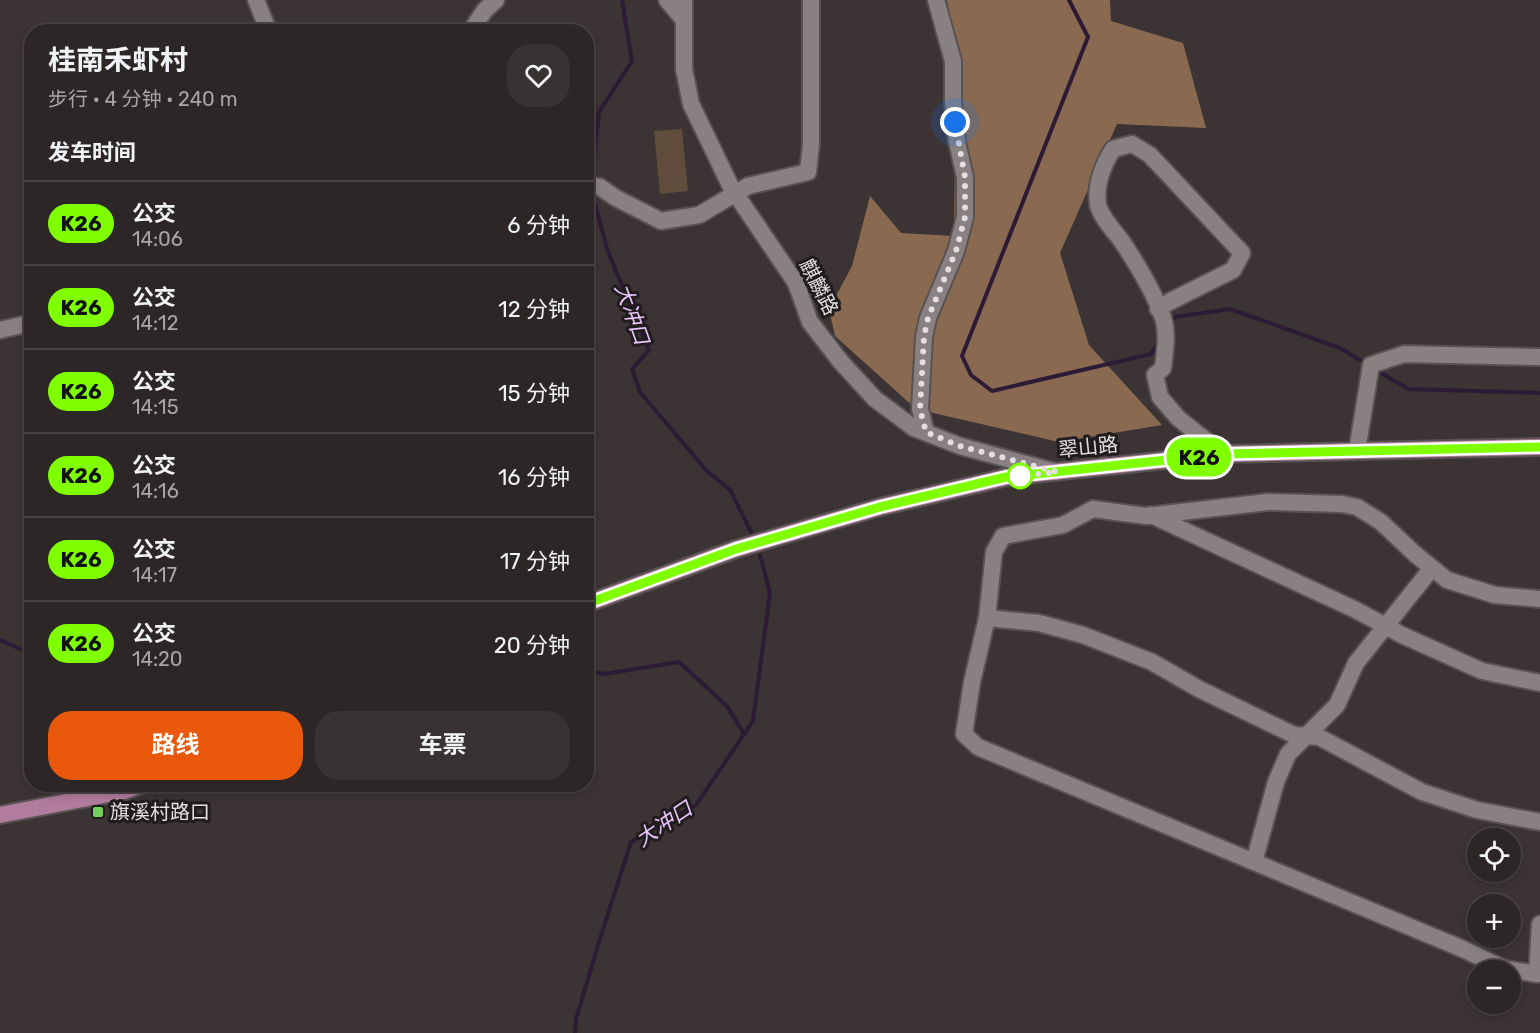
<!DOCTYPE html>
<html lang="zh">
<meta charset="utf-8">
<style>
body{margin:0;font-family:Rubik,"Noto Sans SC",sans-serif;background:#383233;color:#f1f3f6;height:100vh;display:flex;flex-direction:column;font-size:22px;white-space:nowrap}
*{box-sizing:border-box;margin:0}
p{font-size:20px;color:#a6a5a7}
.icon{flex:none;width:33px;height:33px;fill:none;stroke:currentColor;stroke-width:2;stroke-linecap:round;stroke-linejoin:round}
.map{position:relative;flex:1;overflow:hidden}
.panel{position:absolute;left:24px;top:24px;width:570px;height:768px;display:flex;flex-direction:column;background:#2c2627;border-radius:24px;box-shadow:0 3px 9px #0003,0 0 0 2px #484344}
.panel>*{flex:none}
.badge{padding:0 12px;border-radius:20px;font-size:21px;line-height:39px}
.fabs{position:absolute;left:1467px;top:828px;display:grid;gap:12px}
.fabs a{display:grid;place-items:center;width:54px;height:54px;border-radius:50%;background:#2c2627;box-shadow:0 3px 9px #0003,0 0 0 2px #484344;font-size:30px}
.you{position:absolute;width:30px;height:30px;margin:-15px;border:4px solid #fff;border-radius:50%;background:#1a73e8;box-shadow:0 0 0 9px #1a73e833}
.map>.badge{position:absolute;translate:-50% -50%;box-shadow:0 0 0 3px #fff}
h2{padding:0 24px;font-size:22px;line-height:54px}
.round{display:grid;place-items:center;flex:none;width:63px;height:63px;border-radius:24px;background:#383233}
.summary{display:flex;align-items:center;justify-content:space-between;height:102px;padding:0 24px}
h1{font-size:28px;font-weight:700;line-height:45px}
.action{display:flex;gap:12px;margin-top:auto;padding:12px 24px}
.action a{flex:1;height:69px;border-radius:24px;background:#ea580c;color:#fff;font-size:24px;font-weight:700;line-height:69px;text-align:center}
.action a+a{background:#383233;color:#f1f3f6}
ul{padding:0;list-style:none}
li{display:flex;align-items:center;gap:18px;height:84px;padding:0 24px;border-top:2px solid #484344}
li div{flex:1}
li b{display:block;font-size:22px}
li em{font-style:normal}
li .badge{min-width:66px;font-weight:700;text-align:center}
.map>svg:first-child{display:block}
.green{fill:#614d3c}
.forest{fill:#896a51}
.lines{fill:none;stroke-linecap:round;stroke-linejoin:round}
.stream{stroke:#2d1b35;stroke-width:4}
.minor-casing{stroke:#585253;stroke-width:20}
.primary-casing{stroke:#585253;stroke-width:20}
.minor{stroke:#898081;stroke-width:16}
.primary{stroke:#b17c9d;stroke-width:16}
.line-casing{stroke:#fff;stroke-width:14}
.line{stroke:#7fff00;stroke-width:9}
.walk{stroke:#e4dedf;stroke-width:6;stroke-dasharray:0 10.8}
.stop-dot{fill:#fff;stroke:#7fff00;stroke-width:3}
.poi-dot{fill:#74d25c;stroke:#201c1d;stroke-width:2}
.labels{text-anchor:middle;stroke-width:6;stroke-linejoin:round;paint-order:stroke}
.street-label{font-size:20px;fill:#e4dedf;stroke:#201c1d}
.poi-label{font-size:20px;fill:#e4dedf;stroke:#201c1d;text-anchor:start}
.water-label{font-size:21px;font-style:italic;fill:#e9c4fb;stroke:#201c1d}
</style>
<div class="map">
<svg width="1540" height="1033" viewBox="0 0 1540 1033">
<rect width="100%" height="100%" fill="#3b3334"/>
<polygon class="green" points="682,129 688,191 660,194 654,131"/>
<polygon class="forest" points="947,0 1110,0 1111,21 1183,43 1206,128 1117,124 1060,253 1089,345 1162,425 1059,442 916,409 835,336 829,309 852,266 870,196 901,233 954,236 956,57"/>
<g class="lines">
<g class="stream">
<polyline points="1069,0 1088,37 962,356 971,375 992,391 1151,354 1156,346"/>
<polyline points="591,180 599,112 632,61 622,0"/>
<polyline points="593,197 608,252 649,350 632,369 640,392 706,470 730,490 751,532"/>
<polyline points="1173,320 1175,317 1230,309 1340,348 1360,360"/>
<polyline points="1381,373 1408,389 1540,393"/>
<polyline points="0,640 32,654"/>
<polyline points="586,671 604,674 679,662 727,706 744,734"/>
<polyline points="575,1033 576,1019 599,942 631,842 696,805 753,721 770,593 760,555"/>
</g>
<defs>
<g id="minor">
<polyline points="256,0 269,32"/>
<polyline points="667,0 684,20"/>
<polyline points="684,0 684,69 691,104 731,187 796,283 810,322 841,362 875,399 914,428 960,446 1056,472"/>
<polyline points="470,32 485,10 496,0"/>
<polyline points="586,185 600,187 616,198 661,221 699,215 748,186 808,172 811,144 811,0"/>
<path d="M1158 309 1169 302 1233 270 1242 253 1150 155 1132 144 1113 149C1103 165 1095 185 1098 205 1101 217 1114 231 1121 240 1135 261 1155 294 1163 318 1168 333 1165 352 1163 368L1155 375 1160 397 1178 418 1223 454"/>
<polyline points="0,330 26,324 32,325"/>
<polyline points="926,432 920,409 924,337 928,318 956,251 965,217 965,177 957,142 953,101 953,61 936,0"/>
<polyline points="1357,451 1371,365 1404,354 1540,357"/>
<polyline points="1151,515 1356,610 1402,635 1482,671 1540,683"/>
<polyline points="1540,599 1495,595 1447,580 1415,554 1381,522 1357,507 1342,504 1268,502 1146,516 1093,509 1063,525 1003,536 994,552 987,618 972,682 964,734 978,747 1463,949 1505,969 1537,974 1540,924"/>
<polyline points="987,618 1039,623 1083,635 1152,662 1199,689 1294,735 1319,737 1422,792 1477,810 1540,822"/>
<polyline points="1254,862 1276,782 1288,754 1337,705 1356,663 1432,568"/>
</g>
<g id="primary">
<polyline points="586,604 736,549 880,507 1007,477 1223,454 1540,447"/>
<polyline points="0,815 124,791 144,784"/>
</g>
</defs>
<use href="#minor" class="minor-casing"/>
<use href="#primary" class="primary-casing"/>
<use href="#minor" class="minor"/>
<use href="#primary" class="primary"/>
</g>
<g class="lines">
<defs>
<polyline id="line" points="586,604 736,549 880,507 1006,477 1223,454 1540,447"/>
</defs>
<use href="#line" class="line-casing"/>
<use href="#line" class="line"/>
<polyline class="walk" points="955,122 965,177 965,217 956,251 928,318 924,337 920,409 926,432 960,446 1057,472 1020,476"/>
</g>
<circle class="stop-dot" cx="1020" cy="476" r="12"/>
<rect class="poi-dot" x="92" y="806" width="12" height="12" rx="3"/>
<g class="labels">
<g class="street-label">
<text transform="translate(819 287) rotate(63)" y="7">麒麟路</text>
<text transform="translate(1088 447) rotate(-6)" y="7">翠山路</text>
</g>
<g class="poi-label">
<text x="110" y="819">旗溪村路口</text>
</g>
<g class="water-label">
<text transform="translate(632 314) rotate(70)" y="7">大冲口</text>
<text transform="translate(664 824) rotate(-34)" y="7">大冲口</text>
</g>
</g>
</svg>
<div class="fabs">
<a><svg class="icon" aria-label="locate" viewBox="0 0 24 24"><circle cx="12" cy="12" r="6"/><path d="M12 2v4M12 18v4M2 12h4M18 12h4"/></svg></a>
<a>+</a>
<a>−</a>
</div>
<div class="you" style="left:955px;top:122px"></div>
<b class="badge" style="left:1199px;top:457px;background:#7fff00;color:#111">K26</b>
<section class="panel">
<div class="summary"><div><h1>桂南禾虾村</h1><p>步行 · 4 分钟 · 240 m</p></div><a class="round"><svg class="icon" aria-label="heart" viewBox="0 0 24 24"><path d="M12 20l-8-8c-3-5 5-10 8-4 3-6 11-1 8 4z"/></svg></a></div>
<h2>发车时间</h2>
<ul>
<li><span class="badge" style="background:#7fff00;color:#111">K26</span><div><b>公交</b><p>14:06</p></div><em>6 分钟</em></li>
<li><span class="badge" style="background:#7fff00;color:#111">K26</span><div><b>公交</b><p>14:12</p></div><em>12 分钟</em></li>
<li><span class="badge" style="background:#7fff00;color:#111">K26</span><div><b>公交</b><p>14:15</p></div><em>15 分钟</em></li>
<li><span class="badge" style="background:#7fff00;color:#111">K26</span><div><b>公交</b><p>14:16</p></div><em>16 分钟</em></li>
<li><span class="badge" style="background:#7fff00;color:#111">K26</span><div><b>公交</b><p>14:17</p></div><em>17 分钟</em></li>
<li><span class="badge" style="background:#7fff00;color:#111">K26</span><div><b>公交</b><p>14:20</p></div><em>20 分钟</em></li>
</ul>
<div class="action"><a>路线</a><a>车票</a></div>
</section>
</div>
